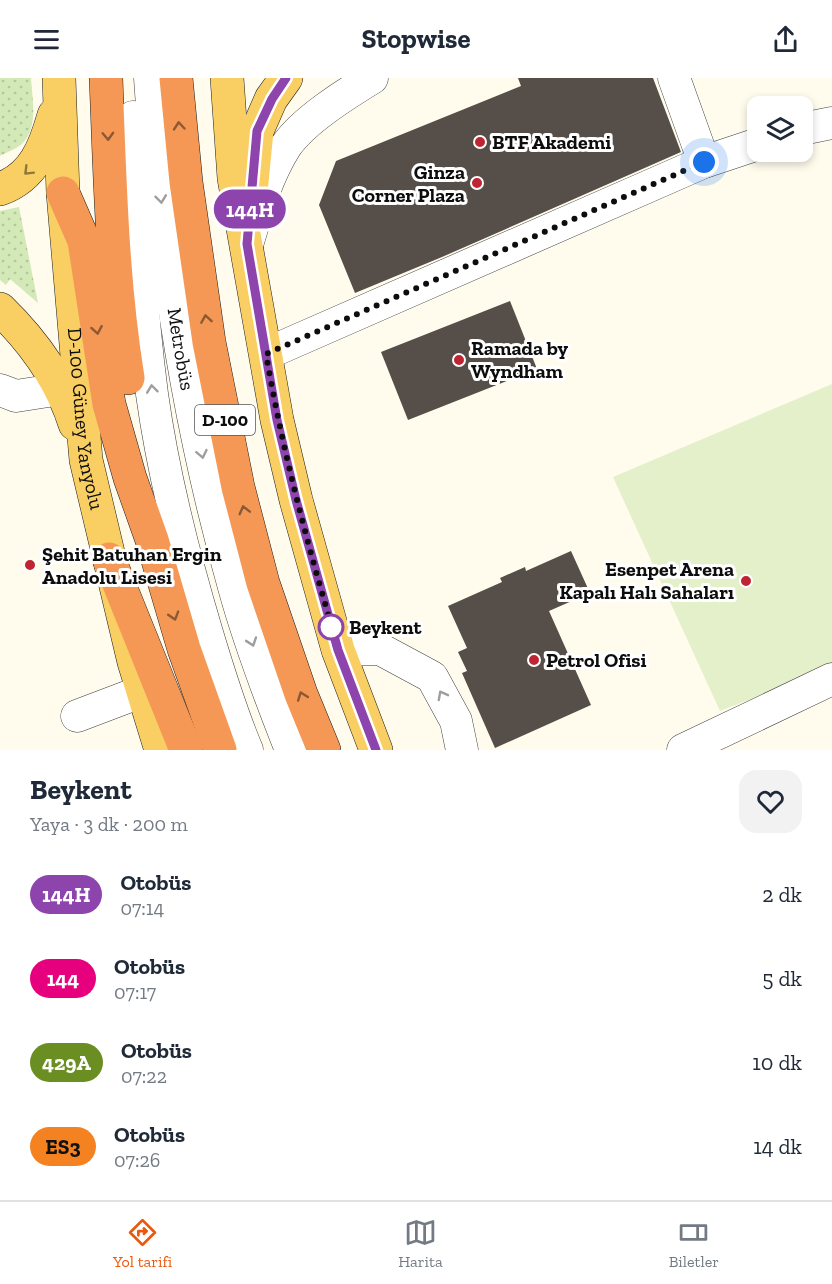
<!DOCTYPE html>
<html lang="tr">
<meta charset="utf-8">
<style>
body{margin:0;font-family:"Zilla Slab",serif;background:#f2f2f3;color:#1f2937;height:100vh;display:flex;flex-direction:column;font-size:22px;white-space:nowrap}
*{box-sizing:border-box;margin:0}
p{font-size:20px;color:#747a83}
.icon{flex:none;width:33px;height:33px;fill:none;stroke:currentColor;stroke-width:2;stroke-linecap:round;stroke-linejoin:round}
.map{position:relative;height:672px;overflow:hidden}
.details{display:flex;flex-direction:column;background:#fff;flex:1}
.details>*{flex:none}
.badge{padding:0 12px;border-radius:20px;font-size:21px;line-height:39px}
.buttons{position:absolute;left:747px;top:18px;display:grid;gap:12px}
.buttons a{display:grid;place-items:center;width:66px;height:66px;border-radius:12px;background:#fff;box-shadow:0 3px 9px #0003;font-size:30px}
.you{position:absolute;width:30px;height:30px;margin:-15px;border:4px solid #fff;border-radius:50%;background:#1a73e8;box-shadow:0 0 0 9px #1a73e833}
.map>.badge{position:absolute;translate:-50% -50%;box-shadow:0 0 0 3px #fff}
.round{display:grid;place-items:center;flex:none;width:63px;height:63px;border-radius:18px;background:#f2f2f3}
.head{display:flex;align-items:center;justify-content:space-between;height:102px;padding:0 30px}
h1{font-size:28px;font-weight:800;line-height:45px}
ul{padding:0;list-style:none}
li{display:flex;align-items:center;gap:18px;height:84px;padding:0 30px}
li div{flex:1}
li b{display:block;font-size:22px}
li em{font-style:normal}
li .badge{min-width:66px;font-weight:700;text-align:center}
header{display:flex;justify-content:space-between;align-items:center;height:78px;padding:0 30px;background:#fff;font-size:27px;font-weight:800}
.tabs{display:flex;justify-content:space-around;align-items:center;height:84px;border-top:2px solid #e0e1e3;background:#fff;font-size:16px;color:#747a83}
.tabs a{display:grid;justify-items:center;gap:3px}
.tabs .selected{color:#ea580c}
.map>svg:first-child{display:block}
.grass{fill:url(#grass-dots)}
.pitch{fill:#e4f0c9}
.building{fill:#564e49}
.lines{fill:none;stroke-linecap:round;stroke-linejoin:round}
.minor-casing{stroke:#404040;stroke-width:33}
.major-casing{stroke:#1e1e1e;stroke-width:34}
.highway-casing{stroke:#1e1e1e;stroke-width:34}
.minor{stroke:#fff;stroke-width:32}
.major{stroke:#f9cf63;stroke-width:33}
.highway{stroke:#f59855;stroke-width:33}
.oneway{stroke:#8d5935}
.oneway2{stroke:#8f783c}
.oneway3{stroke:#9e9e9e}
.line-casing{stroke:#fff;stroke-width:14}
.line{stroke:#8e44ad;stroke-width:9}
.walk{stroke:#0d0d0d;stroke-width:6;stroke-dasharray:0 10.8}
.poi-dot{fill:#be2431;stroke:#fff;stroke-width:2}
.stop-dot{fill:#fff;stroke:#8e44ad;stroke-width:3}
.labels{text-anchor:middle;stroke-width:6;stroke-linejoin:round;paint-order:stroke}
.shield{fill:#fff;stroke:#565656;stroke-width:1.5}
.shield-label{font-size:18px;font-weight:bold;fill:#0d0d0d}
.poi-label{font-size:20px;font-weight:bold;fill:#0d0d0d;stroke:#fff;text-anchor:start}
.street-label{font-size:20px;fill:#0d0d0d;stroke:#fff}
.stop-label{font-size:20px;font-weight:bold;fill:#0d0d0d;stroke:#fff;text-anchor:start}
</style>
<header><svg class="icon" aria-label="menu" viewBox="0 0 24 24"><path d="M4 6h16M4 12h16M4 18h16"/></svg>Stopwise<svg class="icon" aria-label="share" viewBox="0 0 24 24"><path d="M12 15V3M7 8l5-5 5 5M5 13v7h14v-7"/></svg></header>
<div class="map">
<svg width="832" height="672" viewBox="0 0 832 672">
<defs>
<pattern id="grass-dots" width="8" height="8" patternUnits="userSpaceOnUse" patternTransform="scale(1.5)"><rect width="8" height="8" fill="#d3e9b7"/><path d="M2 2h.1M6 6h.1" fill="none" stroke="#b4c79c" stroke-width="1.8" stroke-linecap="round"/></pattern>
</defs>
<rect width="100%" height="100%" fill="#fffbed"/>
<g class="grass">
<path d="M0 0H31C32 21 39 49 22 66 16 71 7 74 0 78Z"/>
<polygon points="19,129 38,225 10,201 6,207 0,202 0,133"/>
</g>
<polygon class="pitch" points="832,306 832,590 720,633 613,399"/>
<g class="building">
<polygon points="518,0 653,0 681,74 442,179 355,215 319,127 336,83 521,8"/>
<polygon points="510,223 537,291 408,342 381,274"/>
<polygon points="571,473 590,515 549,533 591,627 495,670 462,595 467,593 458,574 467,570 448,528 502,504 500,500 525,489 526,493"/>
</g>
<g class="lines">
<defs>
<g id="minor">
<path id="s1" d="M150 0C161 171 187 344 234 509 249 564 270 619 291 672"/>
<polyline points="674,0 704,84"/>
<path d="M133 39C135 131 140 224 152 316 163 396 184 478 207 555 219 595 231 634 247 672"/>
<polyline points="802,51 832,45"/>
<path d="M247 167C257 133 267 98 286 68 304 42 346 16 372 0"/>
<polyline points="266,276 704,84 758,66"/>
<polyline points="0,312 16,318 61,311"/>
<polyline points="338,572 380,571 432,599 456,643 462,672"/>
<polyline points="77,638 143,613"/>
<polyline points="683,672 832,601"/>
</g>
<g id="major">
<path id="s2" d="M59 0 63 115 86 382 134 584 161 672"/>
<polyline points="227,0 234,100 277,342 296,422 338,572 376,672"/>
<path d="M0 111C34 99 45 69 54 37"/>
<polyline points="251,114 257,53 271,21 286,0"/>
<path d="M0 231C33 263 61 302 75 346"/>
</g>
<g id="highway">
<path d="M106 0C110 101 112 201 128 300"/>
<polyline points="176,0 186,104 209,264 238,409 263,505 301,616 324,672"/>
<polyline points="63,115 84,163 109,326 130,400 152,462 184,571 220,672"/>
<polyline points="109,481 186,672"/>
</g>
</defs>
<use href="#minor" class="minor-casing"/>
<use href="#major" class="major-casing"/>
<use href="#highway" class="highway-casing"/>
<use href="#minor" class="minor"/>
<use href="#major" class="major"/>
<use href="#highway" class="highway"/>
</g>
<defs><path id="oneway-chevron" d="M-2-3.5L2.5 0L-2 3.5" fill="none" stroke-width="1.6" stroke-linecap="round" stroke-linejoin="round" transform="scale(1.5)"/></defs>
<g class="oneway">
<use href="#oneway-chevron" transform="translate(179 48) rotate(-95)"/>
<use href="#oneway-chevron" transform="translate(108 58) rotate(88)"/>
<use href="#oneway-chevron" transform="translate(206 241) rotate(-99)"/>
<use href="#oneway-chevron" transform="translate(97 252) rotate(80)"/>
<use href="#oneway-chevron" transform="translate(244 432) rotate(-104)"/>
<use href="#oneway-chevron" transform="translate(174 538) rotate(73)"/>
<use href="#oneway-chevron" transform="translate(302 618) rotate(-110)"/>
</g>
<use class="oneway2" href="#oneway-chevron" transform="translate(28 93) rotate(135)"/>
<g class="oneway3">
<use href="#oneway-chevron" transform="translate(161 121) rotate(83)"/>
<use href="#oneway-chevron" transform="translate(152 311) rotate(-97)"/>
<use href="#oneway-chevron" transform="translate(202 376) rotate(78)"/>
<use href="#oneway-chevron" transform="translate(252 564) rotate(71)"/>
<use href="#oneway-chevron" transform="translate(442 617) rotate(-118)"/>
</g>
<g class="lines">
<defs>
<polyline id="line" points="286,0 272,21 257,53 247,166 277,342 296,422 338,572 376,672"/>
</defs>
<use href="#line" class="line-casing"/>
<use href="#line" class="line"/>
<path class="walk" d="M331 549 333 553C306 461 282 370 266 276L704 84"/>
</g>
<g class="poi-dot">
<circle cx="480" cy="64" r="6"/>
<circle cx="477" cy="105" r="6"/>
<circle cx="459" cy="282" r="6"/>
<circle cx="30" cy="487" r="6"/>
<circle cx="746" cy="503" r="6"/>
<circle cx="534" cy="582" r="6"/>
</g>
<circle class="stop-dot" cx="331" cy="549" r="12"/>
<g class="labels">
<rect class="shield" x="195" y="327" width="60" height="30" rx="4.5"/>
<g class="shield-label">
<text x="225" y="348">D-100</text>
</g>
<g class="poi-label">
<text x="492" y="71">BTF Akademi</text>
<text x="465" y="101" text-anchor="end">Ginza<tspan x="465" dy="23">Corner Plaza</tspan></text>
<text x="471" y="277">Ramada by<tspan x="471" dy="23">Wyndham</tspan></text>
<text x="42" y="483">Şehit Batuhan Ergin<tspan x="42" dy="23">Anadolu Lisesi</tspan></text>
<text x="734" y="498" text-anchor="end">Esenpet Arena<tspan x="734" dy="23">Kapalı Halı Sahaları</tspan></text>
<text x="546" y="589">Petrol Ofisi</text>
</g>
<g class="street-label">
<text dy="7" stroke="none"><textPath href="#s1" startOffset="273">Metrobüs</textPath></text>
<text dy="7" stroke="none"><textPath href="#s2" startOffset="342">D-100 Güney Yanyolu</textPath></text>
</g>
<g class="stop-label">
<text x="349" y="556">Beykent</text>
</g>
</g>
</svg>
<div class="buttons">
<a><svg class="icon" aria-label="layers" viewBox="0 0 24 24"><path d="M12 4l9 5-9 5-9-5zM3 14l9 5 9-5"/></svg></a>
</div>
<div class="you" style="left:704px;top:84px"></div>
<b class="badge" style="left:250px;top:131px;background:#8e44ad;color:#fff">144H</b>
</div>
<section class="details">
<div class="head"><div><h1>Beykent</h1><p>Yaya · 3 dk · 200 m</p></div><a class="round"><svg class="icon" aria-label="heart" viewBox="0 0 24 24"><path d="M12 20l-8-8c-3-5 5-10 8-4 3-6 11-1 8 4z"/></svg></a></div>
<ul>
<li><span class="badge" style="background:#8e44ad;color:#fff">144H</span><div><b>Otobüs</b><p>07:14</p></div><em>2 dk</em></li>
<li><span class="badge" style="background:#e6007e;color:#fff">144</span><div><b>Otobüs</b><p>07:17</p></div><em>5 dk</em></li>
<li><span class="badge" style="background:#6b8e23;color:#fff">429A</span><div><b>Otobüs</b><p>07:22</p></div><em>10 dk</em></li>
<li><span class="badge" style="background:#f58220;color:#111">ES3</span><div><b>Otobüs</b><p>07:26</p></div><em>14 dk</em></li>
</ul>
</section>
<nav class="tabs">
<a class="selected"><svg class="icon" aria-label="directions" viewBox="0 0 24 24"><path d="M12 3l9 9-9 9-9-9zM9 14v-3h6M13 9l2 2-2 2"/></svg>Yol tarifi</a>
<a><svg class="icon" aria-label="map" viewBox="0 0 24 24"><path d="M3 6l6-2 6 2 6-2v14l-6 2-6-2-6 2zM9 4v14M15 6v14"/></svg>Harita</a>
<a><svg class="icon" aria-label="tickets" viewBox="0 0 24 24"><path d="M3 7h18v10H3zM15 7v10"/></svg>Biletler</a>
</nav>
